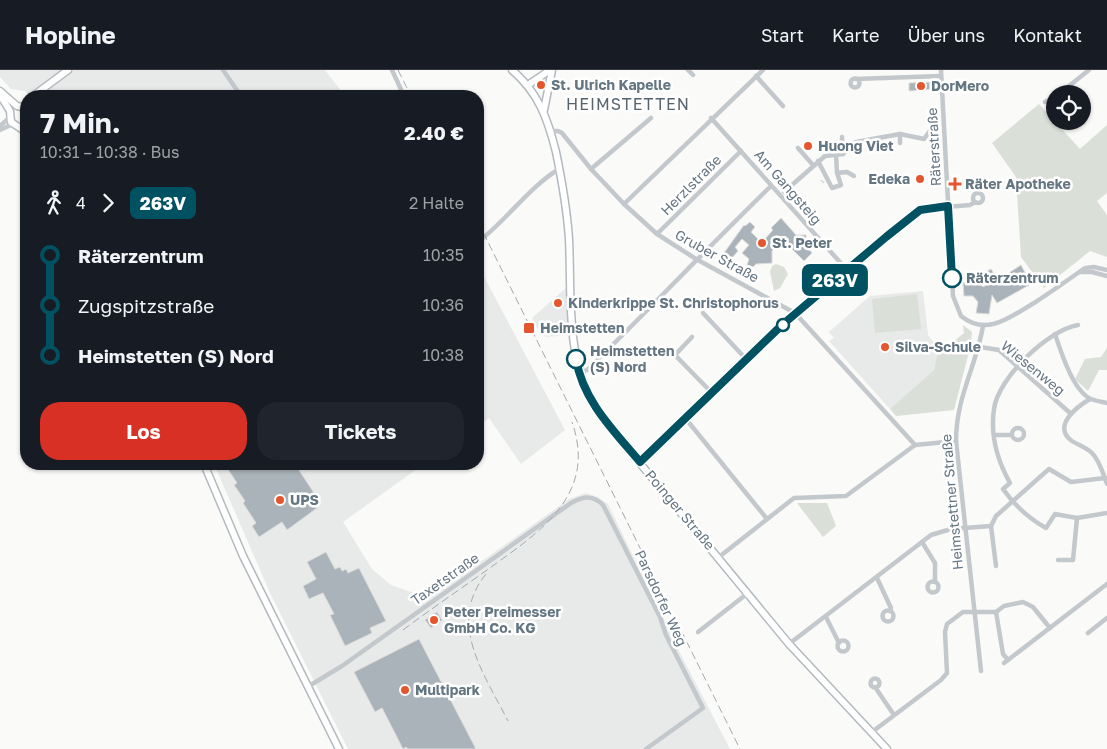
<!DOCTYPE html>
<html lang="de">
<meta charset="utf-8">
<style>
body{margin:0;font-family:"Golos Text",sans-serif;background:#20242c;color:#f1f3f6;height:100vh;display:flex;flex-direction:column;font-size:19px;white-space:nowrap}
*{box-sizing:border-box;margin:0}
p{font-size:16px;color:#9ea1a6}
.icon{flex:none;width:28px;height:28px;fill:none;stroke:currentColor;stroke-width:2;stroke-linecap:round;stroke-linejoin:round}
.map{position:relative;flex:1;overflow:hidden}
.panel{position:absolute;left:20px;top:20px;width:464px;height:380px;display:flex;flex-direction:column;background:#171b24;border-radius:20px;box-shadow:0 1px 4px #0004}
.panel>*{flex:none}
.badge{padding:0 10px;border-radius:8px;font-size:18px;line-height:32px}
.buttons{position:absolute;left:1046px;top:15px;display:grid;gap:10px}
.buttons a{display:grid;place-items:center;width:45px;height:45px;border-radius:50%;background:#171b24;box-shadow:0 1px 4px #0004;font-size:25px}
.map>.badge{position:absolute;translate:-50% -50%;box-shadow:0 0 0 2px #fff}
.legs{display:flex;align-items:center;gap:8px;height:55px;padding:0 20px;font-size:16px}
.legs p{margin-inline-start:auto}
.summary{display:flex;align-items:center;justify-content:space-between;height:85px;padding:0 20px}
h1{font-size:28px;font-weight:700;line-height:38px}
.button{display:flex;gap:10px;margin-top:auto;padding:10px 20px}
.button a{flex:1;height:58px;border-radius:20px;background:#d93025;color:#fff;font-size:20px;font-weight:700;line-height:58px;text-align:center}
.button a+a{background:#20242c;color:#f1f3f6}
ul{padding:0 20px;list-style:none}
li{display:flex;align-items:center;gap:18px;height:50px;font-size:19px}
li i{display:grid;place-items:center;width:8px;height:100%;margin:0 6px;background:currentColor}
li i::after{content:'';width:12px;height:12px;margin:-6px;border:4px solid;border-radius:50%;background:#171b24}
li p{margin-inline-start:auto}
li:first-child i{background:linear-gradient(#0000 50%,currentColor 0)}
li:last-child i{background:linear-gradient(currentColor 50%,#0000 0)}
header{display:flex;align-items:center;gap:30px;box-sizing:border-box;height:70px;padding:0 25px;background:#171b24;border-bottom:1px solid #363941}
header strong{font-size:24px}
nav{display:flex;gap:28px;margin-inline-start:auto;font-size:18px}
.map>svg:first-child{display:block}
.built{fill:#e8e9e9}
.green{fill:#dadfd7}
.building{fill:#aab3b9;stroke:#dcdcda}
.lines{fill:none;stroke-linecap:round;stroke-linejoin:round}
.street-tunnel{stroke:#d5d9db;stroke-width:4.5;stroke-dasharray:4.5 2;stroke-linecap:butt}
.secondary-casing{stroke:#b3babf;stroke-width:9}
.street{stroke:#c3c8cc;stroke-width:4.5}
.secondary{stroke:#fff;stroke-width:6}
.rail{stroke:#a2aab0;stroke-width:1;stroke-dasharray:8 4;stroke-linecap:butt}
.line-1-casing{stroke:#fff;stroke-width:11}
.line-1{stroke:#005262;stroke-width:8}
.poi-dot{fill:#e4572e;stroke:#fff;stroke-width:2}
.stop-1-dot{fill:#fff;stroke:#005262;stroke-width:2.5}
.labels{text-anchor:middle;stroke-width:5;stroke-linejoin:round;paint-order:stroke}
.poi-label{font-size:14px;font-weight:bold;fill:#657683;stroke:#fff;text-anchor:start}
.street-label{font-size:14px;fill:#657683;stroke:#fff}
.stop-label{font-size:14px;font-weight:bold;fill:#657683;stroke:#fff;text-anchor:start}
.quarter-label{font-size:16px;letter-spacing:1px;fill:#57646e;stroke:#fff}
</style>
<header>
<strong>Hopline</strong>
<nav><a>Start</a><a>Karte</a><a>Über uns</a><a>Kontakt</a></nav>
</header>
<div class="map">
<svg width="1107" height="679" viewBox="0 0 1107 679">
<rect width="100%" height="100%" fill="#fafaf8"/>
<g class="built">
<polygon points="0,0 325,0 345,26 30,26 25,21 11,19 0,7"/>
<polygon points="478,195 565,360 521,394 489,348 478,356"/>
<polygon points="566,218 568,265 547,267 541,265 532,248"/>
<polygon points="923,221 928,265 941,282 937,285 934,300 890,339 829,271 834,268 829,262 870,226"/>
<polygon points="214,394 424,394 343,452 372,499 391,515 411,522 432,524 489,486 569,429 586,423 598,427 608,434 679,581 730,679 348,679 271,525"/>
</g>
<g class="green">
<polygon points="1039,34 1080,79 1107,55 1107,123 1097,131 1107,145 1107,187 1090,181 1044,218 1021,187 1016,107 992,73"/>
<polygon points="776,194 784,197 788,204 780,218 774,221 770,202 772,196"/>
<polygon points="917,224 921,259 875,263 872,229"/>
<polygon points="963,255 972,262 971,274 954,340 896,346 890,339 934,300 937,285 964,263"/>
<polygon points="1107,278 1107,300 1099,300 1088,321 1075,309 1085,289 1101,287"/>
<polygon points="797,433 827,433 836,456 823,467"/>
</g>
<g class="building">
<polygon points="932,12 933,19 909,21 909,13"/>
<polygon points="781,148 796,165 806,165 806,175 812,183 804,191 783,170 772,181 772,193 756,194 753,197 747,195 749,189 742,183 749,175 742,169 735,177 738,181 730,190 724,183 744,155 745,156 750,152 755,157 751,162 759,170 764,170 773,160 771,158"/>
<polygon points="1021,195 1031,214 997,233 992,225 989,244 976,243 978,232 973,226 964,226 963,213 980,212 983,217 990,213 984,203 991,199 997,208 1000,206 1001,208"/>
<polygon points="228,394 295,394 318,429 313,432 317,438 287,460 282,452 259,467 252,456 256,453 243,433 245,431 234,415 237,413 227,398 230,397"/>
<polygon points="326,482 335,499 340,497 342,501 346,499 348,503 359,498 386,551 370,558 372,563 345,576 330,545 334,544 323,523 309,529 303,516 316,509 307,492"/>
<polygon points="437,542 442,550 431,558 425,550"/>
<polygon points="419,569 476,679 408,679 406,677 403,679 382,638 375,642 354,602"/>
</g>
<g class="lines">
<polyline class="street-tunnel" points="822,112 823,111"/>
<defs>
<g id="secondary">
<path d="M512 0C539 23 548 50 556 82 562 111 567 140 569 169 572 232 564 291 601 346L789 574 887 679"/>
<polyline points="528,15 550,0"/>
<polyline points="0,21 17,36 26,38"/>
<polyline points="0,25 10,41 11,52 26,62"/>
<polyline points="33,26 68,0"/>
<polyline points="544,40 552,0"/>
<polyline points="204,394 243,486 339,679"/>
</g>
</defs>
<use href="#secondary" class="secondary-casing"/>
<g class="street">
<polyline points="223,0 241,26"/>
<polyline points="392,0 404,26"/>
<polyline points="688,0 693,5"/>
<path d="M941 0 953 226 961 246C987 267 1010 247 1034 233 1051 222 1068 210 1085 198L1094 197 1107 200"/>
<polyline points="756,6 783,36"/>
<circle cx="855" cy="13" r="4.5"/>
<polyline points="855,9 941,6"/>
<polyline points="1059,24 1089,0"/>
<polyline points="1045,32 1055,27"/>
<polyline points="711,48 847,200"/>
<polyline points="0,56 9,48"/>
<polyline points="0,60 13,54"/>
<polyline points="550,61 558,61 562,63 591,99 624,134 657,164 696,189 795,243 915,375"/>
<polyline points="900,64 900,73"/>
<polyline points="842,67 843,84"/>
<polyline points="798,78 813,95"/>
<polyline points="836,84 837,103 847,102 854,106"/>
<polyline points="818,91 832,118 841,115 837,103"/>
<polyline points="591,99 651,48"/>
<polyline points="784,122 825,86 843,84 856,72 900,64 924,69 935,54"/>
<circle cx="978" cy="128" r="5"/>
<polyline points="624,134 763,0"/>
<polyline points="657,164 741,81"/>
<path d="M478 172C507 150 528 118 559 99"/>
<polyline points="1080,202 1092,202 1107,206"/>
<polyline points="703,243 746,289"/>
<path d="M1078 255C1048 260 998 308 994 339 990 366 997 390 1010 413L1003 419C1015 436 1028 448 1046 458L1055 444 1077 448 1107 443"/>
<path d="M1055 264C1061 282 1073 321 1091 329 1096 331 1102 332 1107 333"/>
<polyline points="692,267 675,285 712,323"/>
<polyline points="980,277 999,280 1070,343"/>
<path d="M579 303 587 300C650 239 709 176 771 116"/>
<path d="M1090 329C1078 336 1051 356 1072 371 1078 375 1086 377 1092 383 1100 391 1103 404 1107 414"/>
<polyline points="686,349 767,449"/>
<circle cx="1018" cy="364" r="6"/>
<polyline points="994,365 1011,365"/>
<polyline points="640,393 782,255 901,154 923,139 970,135 975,132"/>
<polyline points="991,456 996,446 1049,399 1071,412 1105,408"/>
<polyline points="991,456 996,496"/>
<polyline points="922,472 935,493 935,512"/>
<polyline points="719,487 794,428 846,426 915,375 956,371"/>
<polyline points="1058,490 1073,490 1077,448"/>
<polyline points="877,508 891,538 890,541"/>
<circle cx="933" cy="517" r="5.5"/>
<circle cx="888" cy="546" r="5.5"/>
<polyline points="996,542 1003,584 1008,590"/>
<polyline points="826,547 839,573"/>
<polyline points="698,562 748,523"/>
<polyline points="1088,563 1107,548"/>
<circle cx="843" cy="576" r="5.5"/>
<polyline points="789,574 931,465 951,459 991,456"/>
<polyline points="1004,593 1107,514"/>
<path d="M981 601 956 371C956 327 976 297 983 256"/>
<circle cx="875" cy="613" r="4.5"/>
<path d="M309 616 342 596 571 433C584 426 593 425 603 435L660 547 666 565 703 638 646 679"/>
<polyline points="875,617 894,645"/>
<polyline points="872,662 941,610 947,603 945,562 947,554 963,542 996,542 1004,536 1023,532 1033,537 1050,558"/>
</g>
<use href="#secondary" class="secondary"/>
<g class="rail">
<polyline points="398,0 411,26"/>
<polyline points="478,152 740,679"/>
<path d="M486 504C446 553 485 605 508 651"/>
<path d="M403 560C431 539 459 520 487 500 538 463 598 426 572 352"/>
</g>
</g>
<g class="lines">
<defs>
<path id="line-1" d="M576 289C583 331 614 361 640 392L782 255 886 167 920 140 948 136 952 208"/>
</defs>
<use href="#line-1" class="line-1-casing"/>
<use href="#line-1" class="line-1"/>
</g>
<g class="poi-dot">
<circle cx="541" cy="15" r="5"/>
<circle cx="921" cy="16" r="5"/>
<circle cx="808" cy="76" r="5"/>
<circle cx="920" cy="109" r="5"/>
<path d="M952.5 106.5h5v5h5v5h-5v5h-5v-5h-5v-5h5z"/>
<circle cx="762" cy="173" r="5"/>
<circle cx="558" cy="233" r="5"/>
<rect x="523" y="252" width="12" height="12" rx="2.5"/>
<circle cx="885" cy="277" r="5"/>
<circle cx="280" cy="430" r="5"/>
<circle cx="434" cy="550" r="5"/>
<circle cx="405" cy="620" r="5"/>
</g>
<g class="stop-1-dot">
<circle cx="952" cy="208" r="9"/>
<circle cx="783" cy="255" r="6"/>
<circle cx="576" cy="289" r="9"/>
</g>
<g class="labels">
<g class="poi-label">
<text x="551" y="20">St. Ulrich Kapelle</text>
<text x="931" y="21">DorMero</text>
<text x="818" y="81">Huong Viet</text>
<text x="910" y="114" text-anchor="end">Edeka</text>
<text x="965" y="119">Räter Apotheke</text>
<text x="772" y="178">St. Peter</text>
<text x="568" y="238">Kinderkrippe St. Christophorus</text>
<text x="540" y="263">Heimstetten</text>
<text x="895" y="282">Silva-Schule</text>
<text x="290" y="435">UPS</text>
<text x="444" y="547">Peter Preimesser<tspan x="444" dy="16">GmbH Co. KG</tspan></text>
<text x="415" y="625">Multipark</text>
</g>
<g class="street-label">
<text transform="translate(934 77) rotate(-93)" y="5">Räterstraße</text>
<text transform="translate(691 115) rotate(-45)" y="5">Herzlstraße</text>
<text transform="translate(788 117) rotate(49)" y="5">Am Gangsteig</text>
<text transform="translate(717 186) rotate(29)" y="5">Gruber Straße</text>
<text transform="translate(1033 298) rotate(39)" y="5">Wiesenweg</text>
<text transform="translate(952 432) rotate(-95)" y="5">Heimstettner Straße</text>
<text transform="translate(680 440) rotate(50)" y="5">Poinger Straße</text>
<text transform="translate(445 509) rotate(-35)" y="5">Taxetstraße</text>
<text transform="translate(661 528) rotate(65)" y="5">Parsdorfer Weg</text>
</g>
<g class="stop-label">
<text x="966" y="213">Räterzentrum</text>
<text x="590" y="286">Heimstetten<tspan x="590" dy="16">(S) Nord</tspan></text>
</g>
<g class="quarter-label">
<text x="628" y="40">HEIMSTETTEN</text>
</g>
</g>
</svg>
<div class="buttons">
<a><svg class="icon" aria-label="locate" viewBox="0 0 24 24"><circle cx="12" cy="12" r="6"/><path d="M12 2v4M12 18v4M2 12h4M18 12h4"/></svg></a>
</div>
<b class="badge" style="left:835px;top:210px;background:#005262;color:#fff">263V</b>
<section class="panel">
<div class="summary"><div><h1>7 Min.</h1><p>10:31 – 10:38 · Bus</p></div><b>2.40 €</b></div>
<div class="legs"><svg class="icon" aria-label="walk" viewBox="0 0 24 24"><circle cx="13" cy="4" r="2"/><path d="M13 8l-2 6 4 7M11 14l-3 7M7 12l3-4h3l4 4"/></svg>4<svg class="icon" aria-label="forward" viewBox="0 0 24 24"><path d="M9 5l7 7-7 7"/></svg><b class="badge" style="background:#005262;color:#fff">263V</b><p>2 Halte</p></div>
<ul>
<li><i style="color:#005262"></i><b>Räterzentrum</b><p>10:35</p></li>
<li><i style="color:#005262"></i><span>Zugspitzstraße</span><p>10:36</p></li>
<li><i style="color:#005262"></i><b>Heimstetten (S) Nord</b><p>10:38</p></li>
</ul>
<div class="button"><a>Los</a><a>Tickets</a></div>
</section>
</div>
